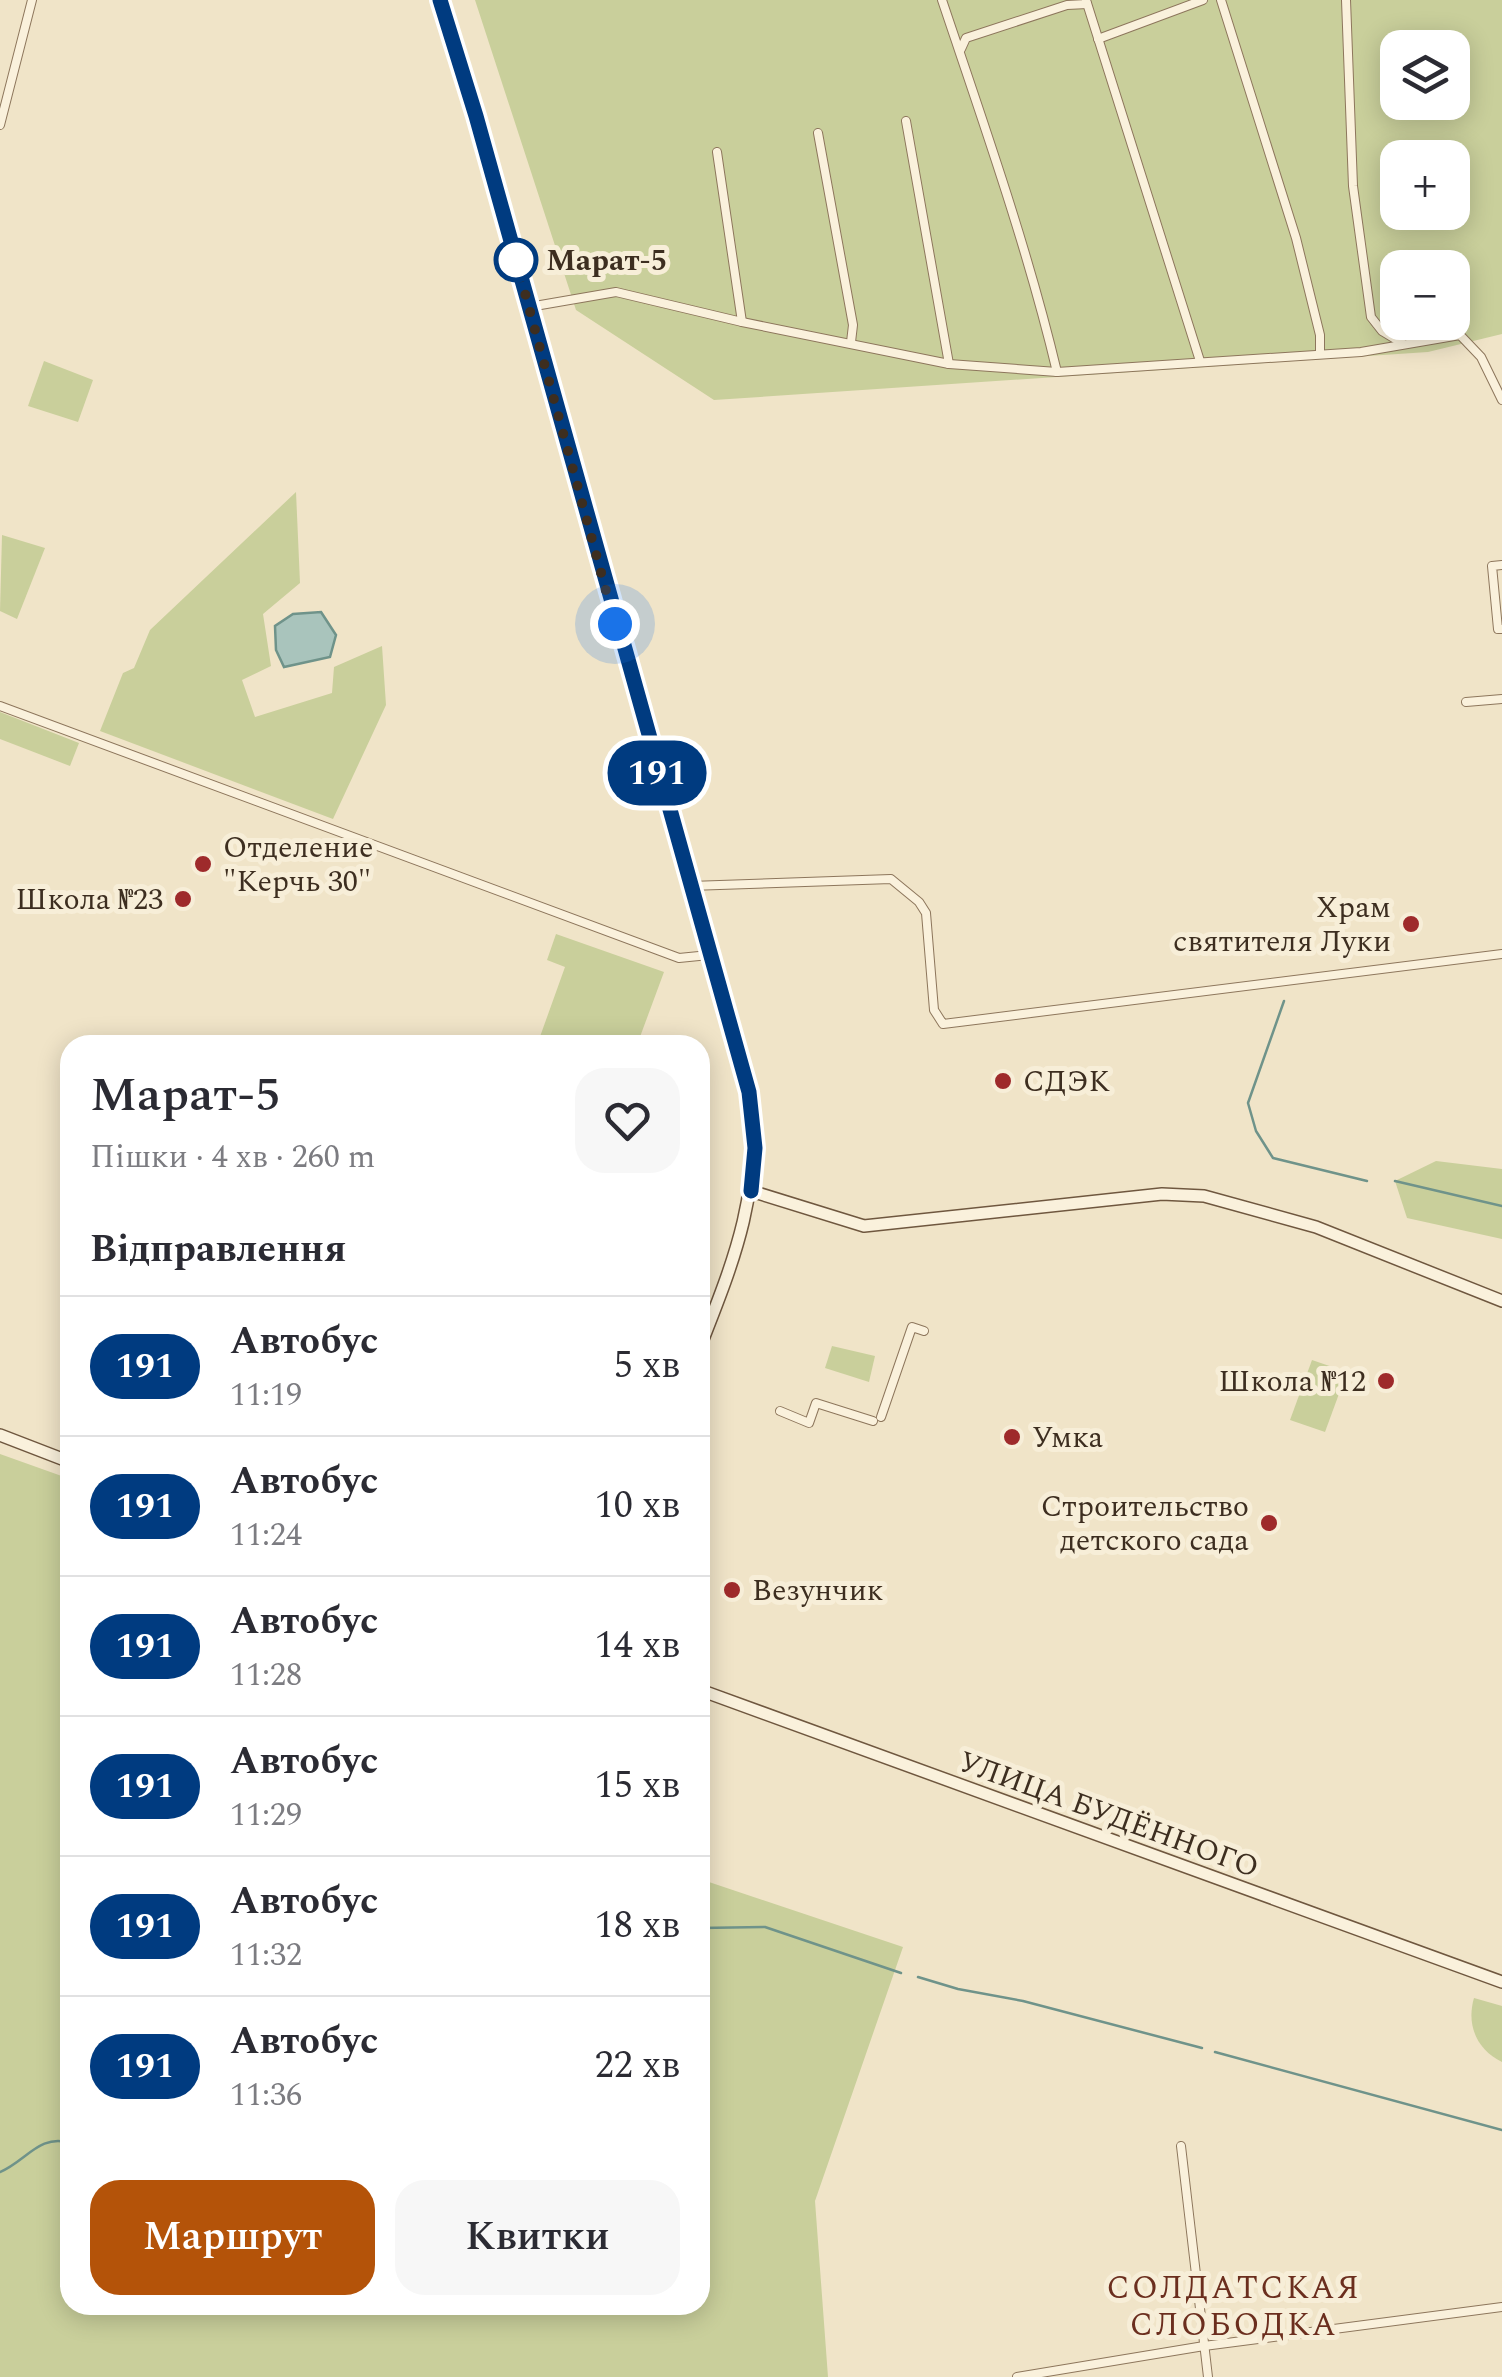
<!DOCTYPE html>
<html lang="uk">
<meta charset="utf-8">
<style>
body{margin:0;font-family:Spectral,serif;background:#f7f7f7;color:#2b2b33;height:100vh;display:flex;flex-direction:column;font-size:38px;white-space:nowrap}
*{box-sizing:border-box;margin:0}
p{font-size:32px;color:#7c7c81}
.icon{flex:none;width:55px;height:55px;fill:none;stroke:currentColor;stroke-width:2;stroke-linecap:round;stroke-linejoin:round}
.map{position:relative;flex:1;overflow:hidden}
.panel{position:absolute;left:60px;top:1035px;width:650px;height:1280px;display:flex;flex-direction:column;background:#fff;border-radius:30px;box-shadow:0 5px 25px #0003}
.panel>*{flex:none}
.badge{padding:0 20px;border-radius:32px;font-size:35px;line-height:65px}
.buttons{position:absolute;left:1380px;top:30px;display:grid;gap:20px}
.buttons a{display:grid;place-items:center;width:90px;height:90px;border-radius:20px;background:#fff;box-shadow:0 5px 25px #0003;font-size:50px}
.you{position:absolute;width:50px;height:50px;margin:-25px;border:8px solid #fff;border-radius:50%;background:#1a73e8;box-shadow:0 0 0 15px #1a73e833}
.map>.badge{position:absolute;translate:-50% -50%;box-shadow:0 0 0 5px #fff}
h2{padding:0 30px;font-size:38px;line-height:90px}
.round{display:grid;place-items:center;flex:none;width:105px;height:105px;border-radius:30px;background:#f7f7f7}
.head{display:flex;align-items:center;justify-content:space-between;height:170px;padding:0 30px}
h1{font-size:48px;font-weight:600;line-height:75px}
.primary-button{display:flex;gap:20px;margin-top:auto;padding:20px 30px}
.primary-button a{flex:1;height:115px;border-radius:30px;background:#b45309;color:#fff;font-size:40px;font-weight:600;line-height:115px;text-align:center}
.primary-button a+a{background:#f7f7f7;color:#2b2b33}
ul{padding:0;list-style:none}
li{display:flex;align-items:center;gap:30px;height:140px;padding:0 30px;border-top:2px solid #e1e1e2}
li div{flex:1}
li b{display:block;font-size:38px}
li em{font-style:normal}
li .badge{min-width:110px;font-weight:700;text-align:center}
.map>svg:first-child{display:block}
.green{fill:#c9cf9b;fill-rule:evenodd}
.water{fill:#a9c4bc;stroke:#6f938a;stroke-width:2.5}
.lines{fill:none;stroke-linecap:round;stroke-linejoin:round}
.stream{stroke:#6f938a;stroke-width:2.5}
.minor-casing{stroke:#8d765c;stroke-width:10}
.secondary-casing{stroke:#6f573f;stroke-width:14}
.minor{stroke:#faf1dc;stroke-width:8}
.secondary{stroke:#faf1dc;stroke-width:11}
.line-casing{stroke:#fff;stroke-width:22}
.line{stroke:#003b80;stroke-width:15}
.walk{stroke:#3d2e20;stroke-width:10;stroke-dasharray:0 18}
.stop-dot{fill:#fff;stroke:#003b80;stroke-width:5}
.poi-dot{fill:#9e2a2b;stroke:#f7eed8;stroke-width:4}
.labels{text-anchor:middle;stroke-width:10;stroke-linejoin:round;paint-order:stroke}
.stop-label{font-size:30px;font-weight:bold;fill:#3d2e20;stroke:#f7eed8;text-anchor:start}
.poi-label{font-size:30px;fill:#3d2e20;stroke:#f7eed8;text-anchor:start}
.street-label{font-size:30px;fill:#3d2e20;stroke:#f7eed8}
.neighbourhood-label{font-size:32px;letter-spacing:2.5px;fill:#6b2e1e;stroke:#f7eed8}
</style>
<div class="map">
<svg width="1502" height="2377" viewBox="0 0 1502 2377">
<rect width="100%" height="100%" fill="#f0e4c8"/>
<g class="green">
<path d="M475 0H1502V334L1428 352 714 400 576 310ZM1398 48H1452V102H1398ZM1398 158H1452V212H1398ZM1398 268H1452V322H1398Z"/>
<polygon points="44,361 93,380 78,422 28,406"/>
<polygon points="296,492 300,583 263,614 271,666 242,680 255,717 332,693 334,667 382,646 386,705 333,819 100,731 123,673 134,668 150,630"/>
<polygon points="2,535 45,548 17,619 0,611"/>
<polygon points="0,712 79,743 70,766 0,739"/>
<polygon points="556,934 664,972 637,1045 537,1045 565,967 547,960"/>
<polygon points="1436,1161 1502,1169 1502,1239 1407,1218 1395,1181"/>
<polygon points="832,1346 875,1356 869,1382 825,1368"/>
<polygon points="1312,1360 1347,1372 1325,1432 1290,1420"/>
<polygon points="0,1454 70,1479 70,2305 700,2305 700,1879 903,1947 815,2201 828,2377 0,2377"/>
<path d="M1474 1998 1502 2006V2062C1477 2050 1466 2025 1474 1998Z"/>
</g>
<polygon class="water" points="321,612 336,635 330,657 284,667 276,650 275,626 293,614"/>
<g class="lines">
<g class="stream">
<polyline points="1284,1001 1248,1103 1256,1131 1273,1158 1367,1181"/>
<polyline points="1395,1181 1502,1206"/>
<polyline points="700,1928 765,1927 901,1973"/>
<polyline points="918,1977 958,1989 1023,2001 1202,2048"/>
<polyline points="1215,2052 1502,2130"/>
<path d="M0 2172C25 2162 40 2133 70 2143"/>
</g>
<defs>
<g id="minor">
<path d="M942 0C983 122 1027 246 1057 372"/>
<polyline points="1086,0 1200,361"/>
<polyline points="1221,0 1296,238 1320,335 1320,352"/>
<polyline points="1346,0 1353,186 1371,317 1382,331 1402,343"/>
<polyline points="1098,39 1203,0"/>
<polyline points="961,49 966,38 1067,5 1087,4"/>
<polyline points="906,121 949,364"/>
<polyline points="0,125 32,0"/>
<polyline points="818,133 853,325 851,342"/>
<polyline points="717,152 742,322"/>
<polyline points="529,307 616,292 742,322 949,364 1057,372 1361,352 1460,335 1481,357 1502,400"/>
<polyline points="1502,565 1492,566 1498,629 1502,629"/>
<polyline points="1466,702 1502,699"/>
<polyline points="0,706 679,958 709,955"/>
<polyline points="690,886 891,879 919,902 926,913 934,1010 943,1024 1502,954"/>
<polyline points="780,1411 809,1423 816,1403 873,1421"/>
<polyline points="881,1417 912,1327 924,1331"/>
<polyline points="1181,2146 1208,2377"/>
<polyline points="1017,2377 1204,2346 1502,2307"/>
</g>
<g id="secondary">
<path d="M440 0 476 116 749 1093C764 1187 734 1261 700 1347"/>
<polyline points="751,1191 864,1226 1162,1194 1204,1196 1316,1227 1502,1301"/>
<polyline points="0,1435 70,1462"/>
<polyline points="700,1690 1502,1982"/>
</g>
</defs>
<use href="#minor" class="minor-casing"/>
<use href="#secondary" class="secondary-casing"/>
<use href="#minor" class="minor"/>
<use href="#secondary" class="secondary"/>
</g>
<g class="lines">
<defs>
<polyline id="line" points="440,0 476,116 749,1092 755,1148 751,1191"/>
</defs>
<use href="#line" class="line-casing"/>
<use href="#line" class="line"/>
<polyline class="walk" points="516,260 615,624"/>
</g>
<circle class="stop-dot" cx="516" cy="260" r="20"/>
<g class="poi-dot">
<circle cx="203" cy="864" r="10"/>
<circle cx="183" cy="899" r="10"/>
<circle cx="1411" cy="924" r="10"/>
<circle cx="1003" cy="1081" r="10"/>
<circle cx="1386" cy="1381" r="10"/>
<circle cx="1012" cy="1437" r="10"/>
<circle cx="1269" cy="1523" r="10"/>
<circle cx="732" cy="1590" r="10"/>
</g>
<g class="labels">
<g class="stop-label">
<text x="546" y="270">Марат-5</text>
</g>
<g class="poi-label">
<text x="223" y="857">Отделение<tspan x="223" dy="34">"Керчь 30"</tspan></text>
<text x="163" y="909" text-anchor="end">Школа №23</text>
<text x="1391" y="917" text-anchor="end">Храм<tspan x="1391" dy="34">святителя Луки</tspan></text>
<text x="1023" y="1091">СДЭК</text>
<text x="1366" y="1391" text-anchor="end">Школа №12</text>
<text x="1032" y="1447">Умка</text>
<text x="1249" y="1516" text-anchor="end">Строительство<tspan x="1249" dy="34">детского сада</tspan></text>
<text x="752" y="1600">Везунчик</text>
</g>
<g class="street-label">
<text transform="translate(1109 1814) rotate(20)" y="10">УЛИЦА БУДЁННОГО</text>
</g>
<g class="neighbourhood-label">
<text x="1234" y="2298">СОЛДАТСКАЯ<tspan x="1234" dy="37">СЛОБОДКА</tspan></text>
</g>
</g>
</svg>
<div class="buttons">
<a><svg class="icon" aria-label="layers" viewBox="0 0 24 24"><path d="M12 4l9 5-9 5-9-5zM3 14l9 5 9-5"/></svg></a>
<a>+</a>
<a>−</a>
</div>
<div class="you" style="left:615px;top:624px"></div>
<b class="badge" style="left:657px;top:773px;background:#003b80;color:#fff">191</b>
<section class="panel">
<div class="head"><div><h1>Марат-5</h1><p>Пішки · 4 хв · 260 m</p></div><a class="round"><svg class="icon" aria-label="heart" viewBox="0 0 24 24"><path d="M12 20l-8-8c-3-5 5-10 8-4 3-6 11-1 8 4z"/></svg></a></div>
<h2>Відправлення</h2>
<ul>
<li><span class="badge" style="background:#003b80;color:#fff">191</span><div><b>Автобус</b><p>11:19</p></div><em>5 хв</em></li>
<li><span class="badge" style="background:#003b80;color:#fff">191</span><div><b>Автобус</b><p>11:24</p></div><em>10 хв</em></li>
<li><span class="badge" style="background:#003b80;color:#fff">191</span><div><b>Автобус</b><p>11:28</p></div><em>14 хв</em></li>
<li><span class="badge" style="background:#003b80;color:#fff">191</span><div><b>Автобус</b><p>11:29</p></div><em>15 хв</em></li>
<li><span class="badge" style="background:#003b80;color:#fff">191</span><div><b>Автобус</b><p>11:32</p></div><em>18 хв</em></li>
<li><span class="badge" style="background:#003b80;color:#fff">191</span><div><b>Автобус</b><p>11:36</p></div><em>22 хв</em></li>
</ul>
<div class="primary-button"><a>Маршрут</a><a>Квитки</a></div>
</section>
</div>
